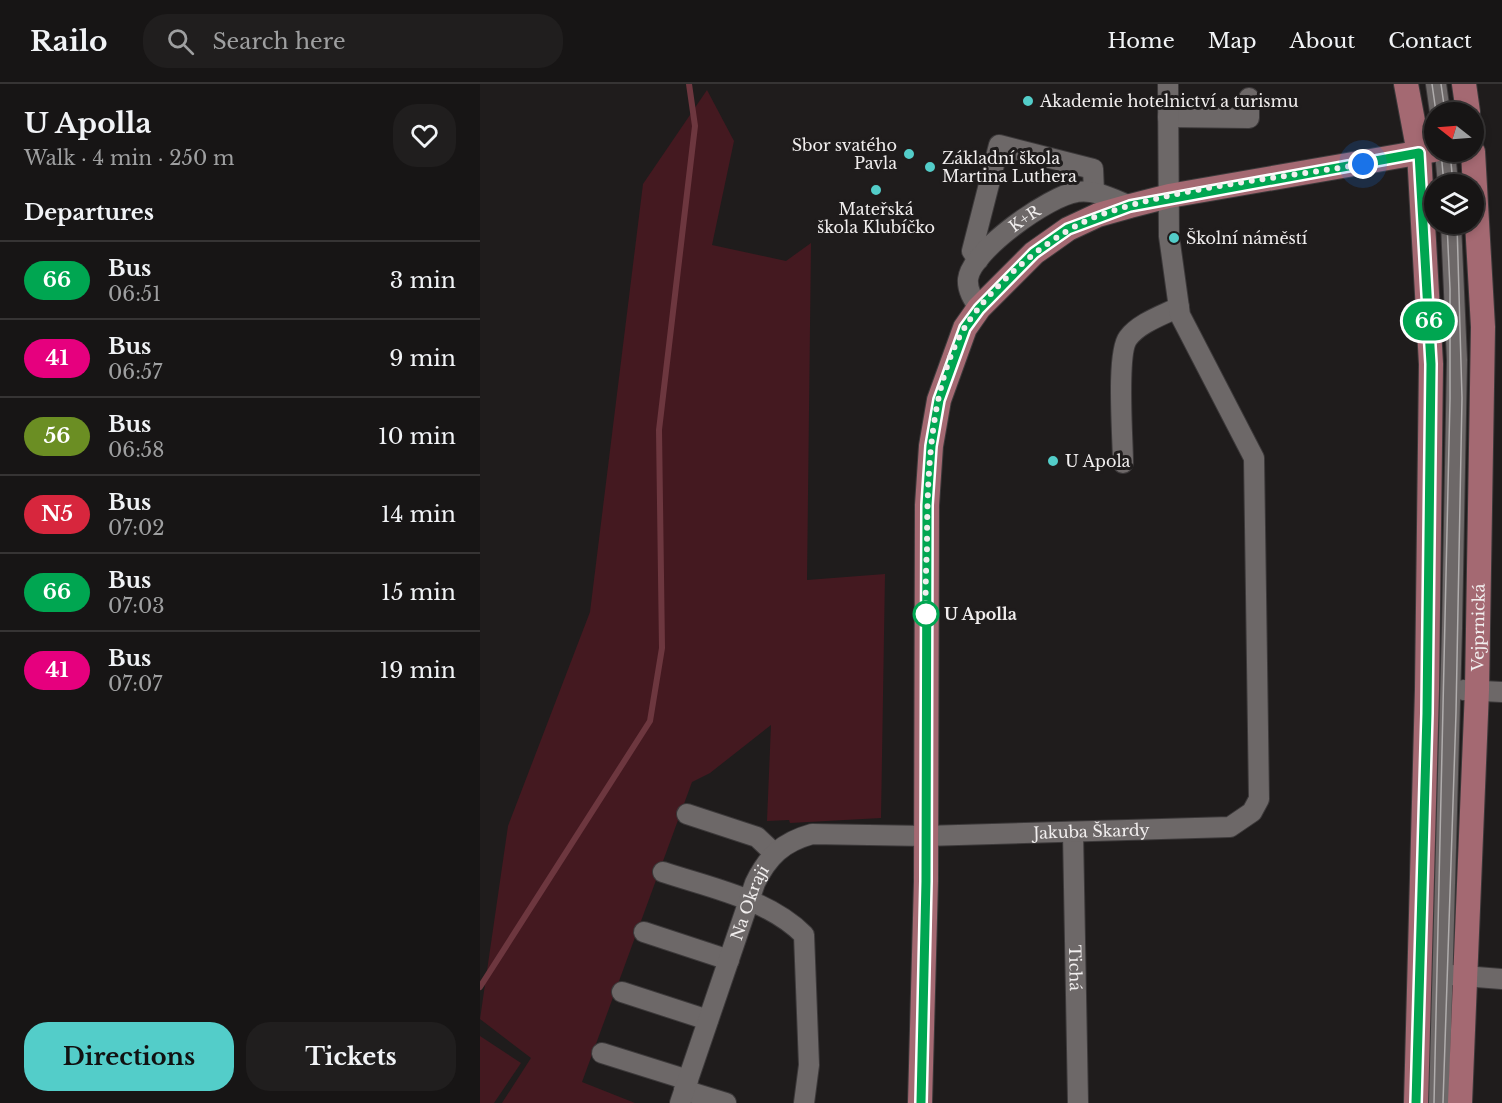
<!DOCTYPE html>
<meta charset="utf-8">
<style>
body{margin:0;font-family:"Libre Baskerville",serif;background:#201e1e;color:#f1f3f6;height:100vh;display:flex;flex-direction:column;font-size:22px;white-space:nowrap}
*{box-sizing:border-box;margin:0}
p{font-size:20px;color:#9e9fa0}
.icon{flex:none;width:33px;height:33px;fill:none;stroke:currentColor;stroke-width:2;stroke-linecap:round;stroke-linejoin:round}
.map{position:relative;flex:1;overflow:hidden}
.drawer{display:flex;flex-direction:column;background:#171515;width:480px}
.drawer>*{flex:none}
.badge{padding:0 12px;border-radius:20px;font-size:21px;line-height:39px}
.needle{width:39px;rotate:287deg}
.tools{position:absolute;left:944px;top:18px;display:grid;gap:12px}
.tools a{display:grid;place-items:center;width:60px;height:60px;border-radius:50%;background:#171515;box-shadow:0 3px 9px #0003,0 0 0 2px #363434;font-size:30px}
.you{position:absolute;width:30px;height:30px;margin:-15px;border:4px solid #fff;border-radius:50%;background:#1a73e8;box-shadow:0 0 0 9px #1a73e833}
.map>.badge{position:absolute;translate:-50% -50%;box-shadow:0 0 0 3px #fff}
h2{padding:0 24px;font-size:22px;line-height:54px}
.round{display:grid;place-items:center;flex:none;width:63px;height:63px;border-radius:24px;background:#201e1e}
.head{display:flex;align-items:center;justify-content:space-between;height:102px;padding:0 24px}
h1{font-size:28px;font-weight:700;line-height:45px}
.button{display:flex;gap:12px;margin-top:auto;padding:12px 24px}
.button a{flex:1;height:69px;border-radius:24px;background:#53cdc9;color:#111;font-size:24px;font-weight:700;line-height:69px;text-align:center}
.button a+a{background:#201e1e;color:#f1f3f6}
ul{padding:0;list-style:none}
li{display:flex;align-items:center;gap:18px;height:78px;padding:0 24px;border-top:2px solid #363434}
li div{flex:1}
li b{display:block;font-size:22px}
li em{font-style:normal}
li .badge{min-width:66px;font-weight:700;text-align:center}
header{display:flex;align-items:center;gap:36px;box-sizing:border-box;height:84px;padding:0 30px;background:#171515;border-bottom:2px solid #363434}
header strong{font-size:28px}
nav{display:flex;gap:33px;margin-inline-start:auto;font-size:21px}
.search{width:420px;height:54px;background:#201e1e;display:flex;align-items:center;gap:15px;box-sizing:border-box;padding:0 21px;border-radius:24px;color:#9e9fa0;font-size:22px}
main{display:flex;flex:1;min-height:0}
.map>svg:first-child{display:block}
.green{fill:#441920}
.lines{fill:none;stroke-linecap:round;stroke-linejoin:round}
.stream{stroke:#6d373f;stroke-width:6}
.minor-casing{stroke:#3c393a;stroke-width:22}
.major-casing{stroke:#3c393a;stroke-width:26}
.minor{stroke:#6d6868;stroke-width:20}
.major{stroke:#a46972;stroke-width:24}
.tram{stroke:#b0adad;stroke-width:1.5}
.line-casing{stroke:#fff;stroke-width:14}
.line{stroke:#00a651;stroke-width:9}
.walk{stroke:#f1eeee;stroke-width:6;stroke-dasharray:0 10.8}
.poi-dot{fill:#53cdc9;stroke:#1f1c1c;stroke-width:2}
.stop-dot{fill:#fff;stroke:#00a651;stroke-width:3}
.labels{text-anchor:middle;stroke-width:6;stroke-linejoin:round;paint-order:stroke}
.poi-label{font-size:16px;fill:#f1eeee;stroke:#1f1c1c;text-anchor:start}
.street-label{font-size:16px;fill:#f1eeee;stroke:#1f1c1c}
.stop-label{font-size:16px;font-weight:bold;fill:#f1eeee;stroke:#1f1c1c;text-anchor:start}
</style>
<header>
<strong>Railo</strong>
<div class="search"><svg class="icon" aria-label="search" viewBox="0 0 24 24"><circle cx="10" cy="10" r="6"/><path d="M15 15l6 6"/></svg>Search here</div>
<nav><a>Home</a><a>Map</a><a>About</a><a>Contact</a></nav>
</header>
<main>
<section class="drawer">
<div class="head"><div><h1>U Apolla</h1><p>Walk · 4 min · 250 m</p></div><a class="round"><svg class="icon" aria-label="heart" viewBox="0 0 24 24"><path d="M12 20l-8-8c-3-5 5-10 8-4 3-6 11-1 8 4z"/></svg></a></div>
<h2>Departures</h2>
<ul>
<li><span class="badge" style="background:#00a651;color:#fff">66</span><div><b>Bus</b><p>06:51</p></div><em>3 min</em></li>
<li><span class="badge" style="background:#e6007e;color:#fff">41</span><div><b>Bus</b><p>06:57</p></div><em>9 min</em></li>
<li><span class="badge" style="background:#6b8e23;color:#fff">56</span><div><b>Bus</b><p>06:58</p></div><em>10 min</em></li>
<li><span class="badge" style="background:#d7263d;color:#fff">N5</span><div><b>Bus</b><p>07:02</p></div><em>14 min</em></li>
<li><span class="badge" style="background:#00a651;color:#fff">66</span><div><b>Bus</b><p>07:03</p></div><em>15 min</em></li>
<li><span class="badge" style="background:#e6007e;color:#fff">41</span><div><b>Bus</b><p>07:07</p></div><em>19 min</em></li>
</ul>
<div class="button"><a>Directions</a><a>Tickets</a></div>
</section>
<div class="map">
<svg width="1022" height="1019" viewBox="0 0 1022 1019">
<rect width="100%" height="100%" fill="#1f1c1c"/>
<g class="green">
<polygon points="227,6 254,57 232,161 306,177 331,159 327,496 405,490 401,734 310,739 309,736 287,737 291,641 230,689 212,698 102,998 155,1019 22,1019 51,974 0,935 28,742 110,528 163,100"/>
<polygon points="0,952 41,979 14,1019 0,1019"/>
</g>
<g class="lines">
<polyline class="stream" points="0,903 170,637 182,564 179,346 215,42 209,0"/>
<defs>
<g id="minor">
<polyline points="956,0 960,28"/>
<polyline points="688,33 769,34 769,14"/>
<polyline points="965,68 968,100"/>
<polyline points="498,176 492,167 519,61 613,85 614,108"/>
<path id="s1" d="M499 224C493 215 487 206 488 195 491 167 570 111 597 108 615 105 633 115 650 122"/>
<path d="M643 379C643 355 636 270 648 254 659 239 683 231 699 223"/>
<polyline points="983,606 1022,608"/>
<polyline points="207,730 277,753 294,769"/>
<path id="s2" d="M593 749 598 1019"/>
<path d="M183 788C231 804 288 815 324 851L329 981 324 1019"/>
<polyline points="164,848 249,876"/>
<polyline points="971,891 1022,895"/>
<polyline points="142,908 228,936"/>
<polyline points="122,969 208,996"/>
<polyline points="204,1006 246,1019"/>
<path id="s3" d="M200 1019 275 799C288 772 303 758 332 750L445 752 750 743 772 728 779 715 774 374 700 231 689 152 688 0"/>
<polyline points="959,1019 972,544 977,276 971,140"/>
</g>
<g id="major">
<polyline points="926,0 939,69 951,280 947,605 936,1019"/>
<polyline points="984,0 988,28"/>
<polyline points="440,1019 446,797 447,421 451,362 459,316 485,244 499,224 554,169 588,145 618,131 650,122 689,112 954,66"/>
<path id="s4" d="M980 1019 997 606 1003 243 993 68"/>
</g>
</defs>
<use href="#minor" class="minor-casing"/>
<use href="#major" class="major-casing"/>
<use href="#minor" class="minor"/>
<use href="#major" class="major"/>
<g class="tram">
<polyline points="952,0 956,28"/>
<polyline points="961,0 965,28"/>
<polyline points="961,68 964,100"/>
<polyline points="970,68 973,100"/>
<polyline points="954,1019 970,315 970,205 967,140"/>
<polyline points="963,1019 976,629 982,314 977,140"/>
</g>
</g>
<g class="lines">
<defs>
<polyline id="line" points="441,1019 446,797 447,421 451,362 459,316 485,244 499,225 554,169 588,145 650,122 939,69 951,280 947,629 936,1019"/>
</defs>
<use href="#line" class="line-casing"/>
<use href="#line" class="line"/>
<path class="walk" d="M446 530C445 514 446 485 447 464 447 398 449 301 485 243 512 200 573 148 620 131 702 102 797 95 883 80"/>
</g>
<g class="poi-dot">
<circle cx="548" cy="17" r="6"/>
<circle cx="429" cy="70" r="6"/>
<circle cx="450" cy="83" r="6"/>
<circle cx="396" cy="106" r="6"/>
<circle cx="694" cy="154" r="6"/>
<circle cx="573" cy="377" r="6"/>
</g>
<circle class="stop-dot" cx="446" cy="530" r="12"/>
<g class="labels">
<g class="poi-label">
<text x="560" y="23">Akademie hotelnictví a turismu</text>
<text x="417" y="67" text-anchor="end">Sbor svatého<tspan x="417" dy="18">Pavla</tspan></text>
<text x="462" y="80">Základní škola<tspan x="462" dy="18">Martina Luthera</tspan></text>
<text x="396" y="131" text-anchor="middle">Mateřská<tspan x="396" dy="18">škola Klubíčko</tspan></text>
<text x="706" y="160">Školní náměstí</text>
<text x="585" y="383">U Apola</text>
</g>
<g class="street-label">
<text dy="6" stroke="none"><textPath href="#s1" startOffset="116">K+R</textPath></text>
<text dy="6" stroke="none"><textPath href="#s4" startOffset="476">Vejprnická</textPath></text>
<text dy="6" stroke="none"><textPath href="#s3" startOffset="590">Jakuba Škardy</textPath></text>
<text dy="6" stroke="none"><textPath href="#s3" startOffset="212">Na Okraji</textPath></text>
<text dy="6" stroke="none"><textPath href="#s2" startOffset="135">Tichá</textPath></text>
</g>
<g class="stop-label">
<text x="464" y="536">U Apolla</text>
</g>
</g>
</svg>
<div class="tools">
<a><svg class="needle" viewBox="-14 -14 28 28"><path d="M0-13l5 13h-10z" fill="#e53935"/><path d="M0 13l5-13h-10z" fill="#9e9fa0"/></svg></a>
<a><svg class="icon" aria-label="layers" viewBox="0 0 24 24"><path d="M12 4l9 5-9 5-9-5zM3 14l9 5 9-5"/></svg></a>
</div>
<div class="you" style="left:883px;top:80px"></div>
<b class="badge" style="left:949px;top:237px;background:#00a651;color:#fff">66</b>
</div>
</main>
